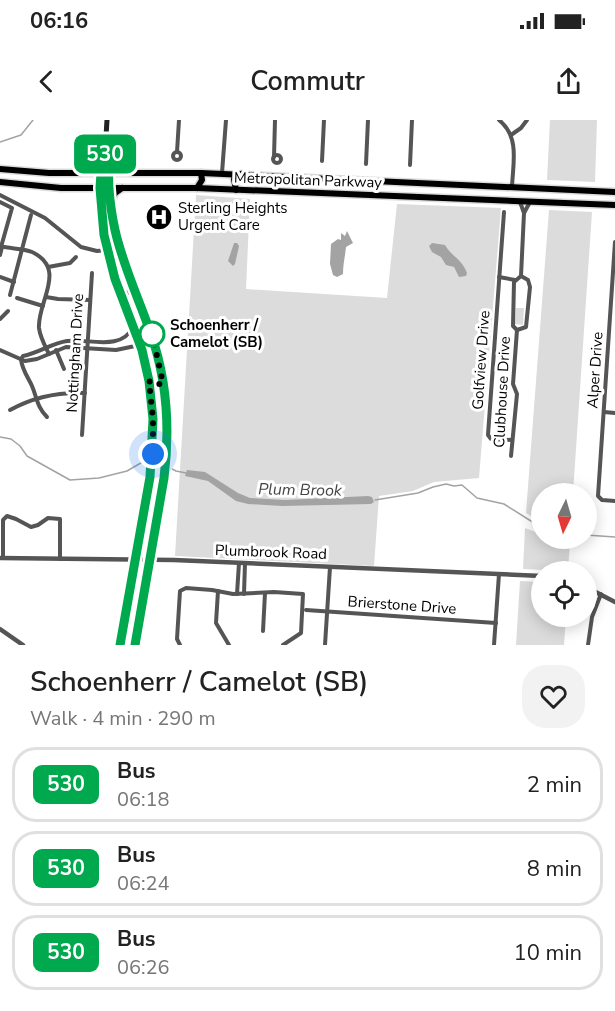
<!DOCTYPE html>
<meta charset="utf-8">
<style>
body{margin:0;font-family:"Nunito Sans",sans-serif;background:#f2f2f2;color:#222;height:100vh;display:flex;flex-direction:column;font-size:22px;white-space:nowrap}
*{box-sizing:border-box;margin:0}
p{font-size:20px;color:#767676}
.icon{flex:none;width:33px;height:33px;fill:none;stroke:currentColor;stroke-width:2;stroke-linecap:round;stroke-linejoin:round}
.map{position:relative;height:525px;overflow:hidden}
.drawer{display:flex;flex-direction:column;background:#fff;flex:1}
.drawer>*{flex:none}
.badge{padding:0 12px;border-radius:9px;font-size:21px;line-height:39px}
.needle{width:39px;rotate:185deg}
.fabs{position:absolute;left:531px;top:363px;display:grid;gap:12px}
.fabs a{display:grid;place-items:center;width:66px;height:66px;border-radius:50%;background:#fff;box-shadow:0 3px 15px #0003;font-size:30px}
.you{position:absolute;width:30px;height:30px;margin:-15px;border:4px solid #fff;border-radius:50%;background:#1a73e8;box-shadow:0 0 0 9px #1a73e833}
.map>.badge{position:absolute;translate:-50% -50%;box-shadow:0 0 0 3px #fff}
.round{display:grid;place-items:center;flex:none;width:63px;height:63px;border-radius:24px;background:#f2f2f2}
.head{display:flex;align-items:center;justify-content:space-between;height:102px;padding:0 30px}
h1{font-size:28px;font-weight:600;line-height:45px}
ul{padding:0;list-style:none}
li{display:flex;align-items:center;gap:18px;height:75px;margin:0 12px 9px;padding:0 18px;border:3px solid #e0e0e0;border-radius:24px}
li div{flex:1}
li b{display:block;font-size:22px}
li em{font-style:normal}
li .badge{min-width:66px;font-weight:700;text-align:center}
.status{display:flex;justify-content:space-between;align-items:center;height:42px;padding:0 30px;background:#fff;direction:ltr}
.status svg{height:16px;fill:currentColor}
header{display:flex;justify-content:space-between;align-items:center;height:78px;padding:0 30px;background:#fff;font-size:27px;font-weight:600}
.map>svg:first-child{display:block}
.green{fill:#dcdcdc}
.water{fill:#a3a3a3}
.lines{fill:none;stroke-linecap:round;stroke-linejoin:round}
.stream{stroke:#a3a3a3;stroke-width:1.5}
.primary-casing{stroke:#dbdbdb;stroke-width:9}
.minor{stroke:#555;stroke-width:4}
.tertiary{stroke:#555;stroke-width:4.5}
.secondary{stroke:#222;stroke-width:5}
.primary{stroke:#000;stroke-width:6}
.line-casing{stroke:#fff;stroke-width:14}
.line{stroke:#00a94e;stroke-width:9}
.walk{stroke:#000;stroke-width:6;stroke-dasharray:0 10.8}
.stop-dot{fill:#fff;stroke:#00a94e;stroke-width:3}
.labels{text-anchor:middle;stroke-width:6;stroke-linejoin:round;paint-order:stroke}
.street-label{font-size:15px;fill:#000;stroke:#fff}
.poi-label{font-size:15px;fill:#000;stroke:#fff;text-anchor:start}
.stop-label{font-size:15px;font-weight:bold;fill:#000;stroke:#fff;text-anchor:start}
.water-label{font-size:16px;font-style:italic;fill:#444;stroke:#fff}
</style>
<div class="status"><b>06:16</b><svg viewBox="0 0 49 12"><path d="M0 12V9h3v3zM5 12V6h3v6zM10 12V3h3v9zM15 12V0h3v12zM26 1h20v11H26zM47 4h2v5h-2z"/></svg></div>
<header><svg class="icon" aria-label="back" viewBox="0 0 24 24"><path d="M15 5l-7 7 7 7"/></svg>Commutr<svg class="icon" aria-label="share" viewBox="0 0 24 24"><path d="M12 15V3M7 8l5-5 5 5M5 13v7h14v-7"/></svg></header>
<div class="map">
<svg width="615" height="525" viewBox="0 0 615 525">
<rect width="100%" height="100%" fill="#fff"/>
<g class="green">
<polygon points="550,0 597,0 595,62 547,60"/>
<polygon points="196,75 250,79 246,169 387,178 397,84 501,88 479,358 434,362 413,371 379,376 374,446 175,436"/>
<polygon points="549,90 592,92 573,373 542,374 541,402 526,393"/>
<polygon points="516,188 524,188 523,205 515,204"/>
<polygon points="525,408 541,414 542,418 558,419 570,423 568,451 523,449"/>
<polygon points="520,461 541,462 542,496 566,497 564,525 516,525"/>
</g>
<g class="water">
<path d="M347 111 353 123 346 127C345 137 343 144 343 154L337 157 333 155 330 144 331 124 338 119 341 120V113L345 116Z"/>
<polygon points="234,123 237,123 239,126 235,144 233,146 228,141"/>
<path d="M432 123 445 125C450 135 462 139 467 153L466 156 459 157 454 147 446 145 441 137 432 132 429 126Z"/>
<polygon points="187,350 205,352 238,373 250,378 285,380 368,376 372,377 374,382 371,384 282,386 248,384 236,381 208,361 185,356"/>
</g>
<g class="lines">
<g class="stream">
<polyline points="0,22 21,15 33,0"/>
<polyline points="0,317 11,319 20,326 27,336 70,360 99,358 127,351 146,340 155,340 164,344"/>
<polyline points="168,347 176,351 186,353"/>
<polyline points="375,380 418,373 433,367 446,364 454,366 462,365 477,378 504,384 542,408"/>
<polyline points="586,415 615,417"/>
</g>
<defs>
<g id="primary">
<polyline points="0,49 49,53 201,53 615,72"/>
<polyline points="0,62 61,68 197,68 615,85"/>
<polyline points="197,68 202,60 201,53"/>
<polyline points="236,70 234,59 241,54"/>
<polyline points="111,83 115,73 122,68"/>
</g>
</defs>
<use href="#primary" class="primary-casing"/>
<g class="minor">
<path d="M499 0C520 17 513 43 512 67"/>
<polyline points="511,15 521,8 527,0"/>
<polyline points="177,32 179,0"/>
<circle cx="177" cy="36" r="4"/>
<circle cx="277" cy="39" r="4"/>
<polyline points="274,37 275,0"/>
<polyline points="322,41 324,0"/>
<polyline points="366,44 368,0"/>
<polyline points="410,45 412,0"/>
<polyline points="222,53 226,0"/>
<polyline points="0,75 45,98 81,127 97,131 107,130"/>
<polyline points="0,82 12,88 1,127"/>
<polyline points="520,82 524,93 530,82"/>
<polyline points="504,92 488,315 491,319 512,320"/>
<polyline points="615,122 598,376 602,380 615,381"/>
<path d="M0 126C10 129 22 128 32 132 68 149 37 182 39 208 40 217 45 226 49 234"/>
<polyline points="0,135 2,127"/>
<polyline points="48,147 70,143 76,137"/>
<polyline points="521,156 528,160 530,167 526,207 517,210 513,206 514,162 521,156 524,93"/>
<polyline points="0,157 14,162"/>
<polyline points="499,157 515,160"/>
<polyline points="10,175 31,95"/>
<polyline points="46,177 58,179 90,180"/>
<polyline points="17,178 43,186"/>
<polyline points="0,199 8,191"/>
<polyline points="0,230 25,241 37,239 66,227 116,230 140,225"/>
<polyline points="56,230 64,249"/>
<path d="M21 239 23 236C39 233 52 223 67 221 88 218 121 232 133 207"/>
<path d="M21 239C22 250 28 257 32 266 37 278 37 287 47 297"/>
<path d="M10 290C33 277 58 272 85 273"/>
<polyline points="604,292 615,293"/>
<polyline points="82,315 92,153"/>
<polyline points="511,336 517,274 513,264 517,210"/>
<polyline points="3,438 3,400 7,396 16,399 31,407 38,405 48,398 60,399 60,439"/>
<polyline points="218,471 216,503 229,525"/>
<polyline points="237,474 239,443"/>
<polyline points="244,474 245,443"/>
<polyline points="306,490 496,503"/>
<polyline points="263,511 265,473"/>
<polyline points="180,525 177,519 180,471 186,468 212,470 233,474 274,472 303,474 301,513 283,525"/>
<polyline points="325,525 330,447"/>
<polyline points="494,525 499,454"/>
<polyline points="588,525 592,497 601,474"/>
</g>
<g class="tertiary">
<polyline points="0,438 174,440 542,456"/>
<polyline points="586,467 615,482"/>
<polyline points="0,509 23,525"/>
</g>
<g class="secondary">
<polyline points="107,0 105,33 102,38 100,53 101,85 104,115 115,159 142,230 149,261 153,299 150,357 121,525"/>
<polyline points="105,33 108,39 109,73 116,111 127,150 156,230 163,263 167,300 164,358 135,525"/>
<polyline points="121,175 128,172 136,175"/>
<polyline points="149,261 156,265 163,263"/>
</g>
<use href="#primary" class="primary"/>
</g>
<g class="lines">
<defs>
<path id="line" d="M120 525 150 357 153 299 149 261 142 230 115 159 104 115 100 68 102 38 105 33C110 43 108 57 109 69 110 83 112 96 115 110 123 146 139 179 151 214 167 260 170 310 164 358L135 525"/>
</defs>
<use href="#line" class="line-casing"/>
<use href="#line" class="line"/>
<polyline class="walk" points="152,214 163,263 156,265 149,261 153,299 153,334"/>
</g>
<defs>
<symbol id="hospital-disc" viewBox="-11 -11 22 22"><circle r="9.5" fill="#000" stroke="#fff"/><path d="M-5-5h3v3.5h4V-5h3V5h-3V1.5h-4V5h-3Z" fill="#fff"/></symbol>
</defs>
<g fill-rule="evenodd">
<use href="#hospital-disc" x="144" y="82" width="30" height="30"/>
</g>
<circle class="stop-dot" cx="152" cy="214" r="12"/>
<g class="labels">
<g class="street-label">
<text transform="translate(308 60) rotate(2)" y="5">Metropolitan Parkway</text>
<text transform="translate(75 233) rotate(-87)" y="5">Nottingham Drive</text>
<text transform="translate(481 240) rotate(-86)" y="5">Golfview Drive</text>
<text transform="translate(595 250) rotate(-86)" y="5">Alper Drive</text>
<text transform="translate(502 272) rotate(-87)" y="5">Clubhouse Drive</text>
<text transform="translate(271 432) rotate(2)" y="5">Plumbrook Road</text>
<text transform="translate(402 485) rotate(4)" y="5">Brierstone Drive</text>
</g>
<g class="poi-label">
<text x="178" y="93">Sterling Heights<tspan x="178" dy="17">Urgent Care</tspan></text>
</g>
<g class="stop-label">
<text x="170" y="210">Schoenherr /<tspan x="170" dy="17">Camelot (SB)</tspan></text>
</g>
<g class="water-label">
<text transform="translate(300 369) rotate(1)" y="6">Plum Brook</text>
</g>
</g>
</svg>
<div class="fabs">
<a><svg class="needle" viewBox="-14 -14 28 28"><path d="M0-13l5 13h-10z" fill="#e53935"/><path d="M0 13l5-13h-10z" fill="#767676"/></svg></a>
<a><svg class="icon" aria-label="locate" viewBox="0 0 24 24"><circle cx="12" cy="12" r="6"/><path d="M12 2v4M12 18v4M2 12h4M18 12h4"/></svg></a>
</div>
<div class="you" style="left:153px;top:334px"></div>
<b class="badge" style="left:105px;top:34px;background:#00a94e;color:#fff">530</b>
</div>
<section class="drawer">
<div class="head"><div><h1>Schoenherr / Camelot (SB)</h1><p>Walk · 4 min · 290 m</p></div><a class="round"><svg class="icon" aria-label="heart" viewBox="0 0 24 24"><path d="M12 20l-8-8c-3-5 5-10 8-4 3-6 11-1 8 4z"/></svg></a></div>
<ul>
<li><span class="badge" style="background:#00a94e;color:#fff">530</span><div><b>Bus</b><p>06:18</p></div><em>2 min</em></li>
<li><span class="badge" style="background:#00a94e;color:#fff">530</span><div><b>Bus</b><p>06:24</p></div><em>8 min</em></li>
<li><span class="badge" style="background:#00a94e;color:#fff">530</span><div><b>Bus</b><p>06:26</p></div><em>10 min</em></li>
</ul>
</section>
